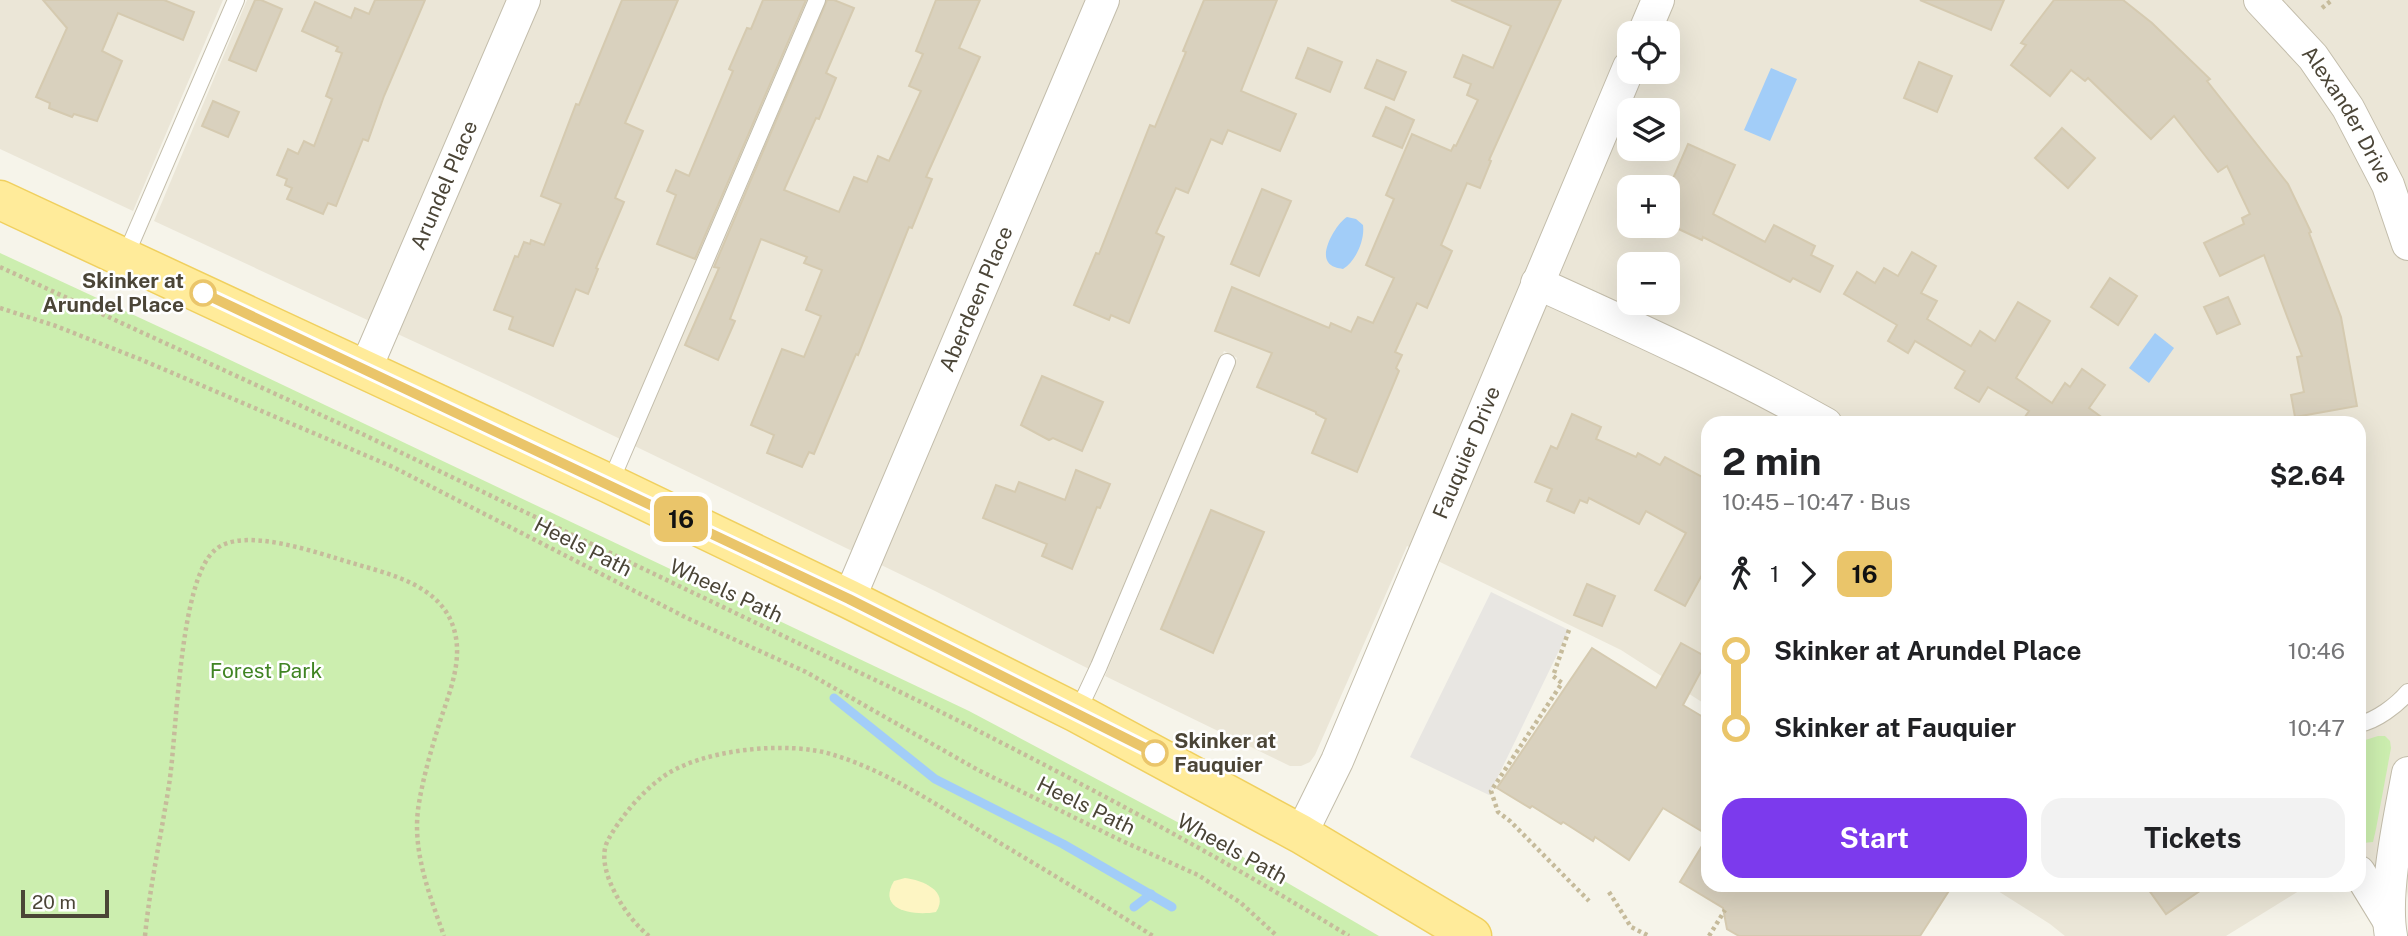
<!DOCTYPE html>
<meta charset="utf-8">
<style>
body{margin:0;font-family:"Public Sans",sans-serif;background:#f2f2f2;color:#202124;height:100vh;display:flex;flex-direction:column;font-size:26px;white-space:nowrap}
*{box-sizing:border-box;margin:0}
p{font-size:23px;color:#757577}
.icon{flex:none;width:38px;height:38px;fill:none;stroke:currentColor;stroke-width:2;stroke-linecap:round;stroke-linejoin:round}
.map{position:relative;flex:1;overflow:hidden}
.drawer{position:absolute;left:1701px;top:416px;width:665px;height:476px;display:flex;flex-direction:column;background:#fff;border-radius:21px;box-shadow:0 7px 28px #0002}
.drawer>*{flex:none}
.badge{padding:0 14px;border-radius:10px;font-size:24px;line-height:46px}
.buttons{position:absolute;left:1617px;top:21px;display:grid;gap:14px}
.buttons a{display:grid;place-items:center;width:63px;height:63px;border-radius:14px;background:#fff;box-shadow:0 7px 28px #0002;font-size:35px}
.scale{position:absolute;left:21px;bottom:18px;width:88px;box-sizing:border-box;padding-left:7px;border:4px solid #4b4537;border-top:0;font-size:19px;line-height:24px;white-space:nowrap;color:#4b4537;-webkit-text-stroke:5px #fff;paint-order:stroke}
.map>.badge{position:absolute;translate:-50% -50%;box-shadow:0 0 0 4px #fff}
.legs{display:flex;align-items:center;gap:10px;height:77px;padding:0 21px;font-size:23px}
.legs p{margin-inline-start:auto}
.head{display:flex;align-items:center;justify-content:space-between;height:119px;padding:0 21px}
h1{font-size:38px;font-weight:700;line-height:52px}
.action{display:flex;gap:14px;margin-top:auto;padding:14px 21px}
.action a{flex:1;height:80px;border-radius:21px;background:#7c3aed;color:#fff;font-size:28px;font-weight:700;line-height:80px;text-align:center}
.action a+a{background:#f2f2f2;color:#202124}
ul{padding:0 21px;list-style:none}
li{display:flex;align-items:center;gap:24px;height:77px;font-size:26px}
li i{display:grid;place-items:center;width:10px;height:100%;margin:0 9px;background:currentColor}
li i::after{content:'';width:18px;height:18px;margin:-9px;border:5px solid;border-radius:50%;background:#fff}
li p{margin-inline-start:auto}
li:first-child i{background:linear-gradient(#0000 50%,currentColor 0)}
li:last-child i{background:linear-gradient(currentColor 50%,#0000 0)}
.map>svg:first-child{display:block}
.residential{fill:#ebe6d7;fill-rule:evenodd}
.green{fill:#cceeaf}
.sand{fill:#fdf5c3}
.parking{fill:#e8e6e2}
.water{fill:#a2cdf8}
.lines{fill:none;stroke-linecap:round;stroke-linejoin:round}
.stream{stroke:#a2cdf8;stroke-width:9}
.building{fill:#d9d1be;stroke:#d5cab0;stroke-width:2}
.lane-casing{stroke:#c3bdab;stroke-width:18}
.street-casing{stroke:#c3bdab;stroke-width:34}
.primary-casing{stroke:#f0d05f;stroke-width:41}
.path{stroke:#c6bb9b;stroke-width:4.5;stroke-dasharray:3.5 3.5;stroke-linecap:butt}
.lane{stroke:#fff;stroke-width:16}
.street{stroke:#fff;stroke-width:32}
.primary{stroke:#ffeb9a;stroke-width:38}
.line-1-casing{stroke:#fff;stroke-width:16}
.line-1{stroke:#eac56a;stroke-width:10}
.stop-1-dot{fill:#fff;stroke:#eac56a;stroke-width:3.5}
.labels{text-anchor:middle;stroke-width:5;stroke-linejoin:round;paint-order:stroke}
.street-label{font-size:21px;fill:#4b4537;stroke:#fff}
.stop-label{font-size:21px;font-weight:bold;fill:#4b4537;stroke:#fff;text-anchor:end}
.park-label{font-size:21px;fill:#408423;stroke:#fff}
</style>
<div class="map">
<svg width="2408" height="936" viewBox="0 0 2408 936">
<rect width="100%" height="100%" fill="#f6f4ea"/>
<g class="residential">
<polygon points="0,0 223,0 133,211 0,149"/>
<path d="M247 0H2408V898L2403 867 2359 869V424H1708V706L1621 650 1407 546 1315 755 1310 762 1301 766H1290L1105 676 1237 358 1224 351 1091 670 935 591 527 394 154 221ZM1629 33H1668V72H1629ZM1629 110H1668V149H1629ZM1629 187H1668V226H1629ZM1629 264H1668V303H1629Z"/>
<polygon points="1990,886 2307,886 2226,936 2065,936 2050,924"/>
</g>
<g class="green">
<polygon points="0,253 207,349 969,711 1243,857 1379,936 0,936"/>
<polygon points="2378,736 2385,736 2390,741 2391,748 2376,829 2373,842 2363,843 2359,835 2359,742"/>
</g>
<path class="sand" d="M905 878C922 880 950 891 936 912 915 916 876 911 894 881Z"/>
<polygon class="parking" points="1491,592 1569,630 1489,795 1410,757"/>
<g class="water">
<polygon points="1771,68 1797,79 1770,141 1744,130"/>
<path d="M1347 217 1356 219 1363 225C1365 240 1356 261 1343 269 1338 268 1331 267 1328 262 1320 251 1337 223 1347 217Z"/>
<polygon points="2155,333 2174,348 2149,383 2129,368"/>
</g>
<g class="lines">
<g class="stream">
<polyline points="834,698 935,779 1063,844 1172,907"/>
<polyline points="1134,907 1151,894"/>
</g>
</g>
<g class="building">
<polygon points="43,0 164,0 194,12 183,40 118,13 102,51 122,61 97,121 74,114 72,117 49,108 50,103 36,97 67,28"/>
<polygon points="255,0 261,0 282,9 256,71 229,60"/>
<polygon points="375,0 425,0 384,96 368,141 363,139 336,206 328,203 323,214 287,199 292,188 285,185 287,179 277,175 288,149 298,154 304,141 314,146 332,99 326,96 342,53 336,51 338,47 302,31 315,2 351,18 355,8 369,14"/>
<polygon points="622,0 678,0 625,123 643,131 615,198 624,202 596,268 598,269 588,294 576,289 553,346 509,329 513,317 494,310 515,256 518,257 524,242 530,244 531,240 544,245 561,204 541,196 576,104 579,105"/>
<polygon points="763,0 806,0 695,259 657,244 676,195 667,191 676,170 689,176 733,71 729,69 747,28 751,29"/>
<polygon points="827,0 834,0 854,8 826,73 836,78 819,119 816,118 784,190 839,212 854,177 867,182 878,156 889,161 921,91 909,86 923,54 916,51 936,0 980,0 959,48 980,57 926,177 932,179 912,228 909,227 858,355 856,354 814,454 809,452 802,467 767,453 774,435 751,425 782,349 804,357 821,316 806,310 822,270 804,263 807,257 761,239 730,319 735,321 718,360 685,345 719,268 714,267"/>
<polygon points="1204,0 1277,0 1241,91 1296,114 1280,151 1228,130 1222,144 1211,139 1188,193 1176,188 1156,233 1164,237 1129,323 1111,315 1109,320 1074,305 1096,253 1099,254 1150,125 1155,127 1186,52 1183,51"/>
<polygon points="1451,0 1561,0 1489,160 1491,161 1480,188 1467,183 1441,245 1452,251 1427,308 1417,303 1395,352 1402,355 1396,368 1399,371 1357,472 1312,453 1326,419 1316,414 1316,412 1257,387 1272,353 1215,331 1232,287 1329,328 1331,323 1351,332 1358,317 1373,323 1394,278 1366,265 1394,199 1386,195 1412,134 1451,151 1454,145 1456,146 1478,100 1467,95 1471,84 1454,77 1463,55 1493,68 1511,26"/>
<polygon points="1920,0 2004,0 1991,30"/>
<polygon points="2054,0 2123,0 2152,23 2210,79 2207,81 2288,184 2311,232 2309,233 2341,317 2357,406 2295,417 2291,395 2304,392 2297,357 2302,356 2264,255 2220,276 2204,243 2244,224 2242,218 2250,214 2227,166 2218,172 2174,116 2151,139 2088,78 2085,81 2071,70 2050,96 2011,65 2026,45 2021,43"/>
<polygon points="1308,48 1342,62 1330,92 1296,78"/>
<polygon points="1377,60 1406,72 1394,100 1365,88"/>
<polygon points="1919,62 1952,76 1937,112 1904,98"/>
<polygon points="213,101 239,112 228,137 202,126"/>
<polygon points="1386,107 1414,120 1402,148 1373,136"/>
<polygon points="2062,128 2095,158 2068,188 2035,158"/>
<polygon points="1688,144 1735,165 1713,214 1765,242 1774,225 1815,246 1811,255 1833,266 1820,292 1793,278 1790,282 1703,237 1702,240 1668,224 1668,190"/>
<polygon points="1262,189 1291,201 1259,276 1231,264"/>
<polygon points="1912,252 1936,266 1921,293 1937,301 1927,319 1971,346 1980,331 1995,341 2018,302 2050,321 2016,378 2052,403 2065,383 2070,387 2082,369 2105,385 2089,408 2111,424 2020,424 2029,411 1988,387 1979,402 1955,388 1965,371 1915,341 1908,353 1888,341 1897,325 1844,294 1857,272 1875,283 1884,268 1898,276"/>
<polygon points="2110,278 2137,296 2118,325 2091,307"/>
<polygon points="2228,297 2240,324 2217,334 2204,307"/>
<polygon points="1042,376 1103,402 1082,451 1053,438 1049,440 1021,425"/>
<polygon points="1572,414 1601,427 1596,439 1636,457 1638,453 1660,465 1665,457 1708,480 1708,564 1685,606 1655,590 1686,533 1646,511 1639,524 1589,498 1587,503 1580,500 1574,513 1547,501 1552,489 1535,482 1551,446 1557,449"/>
<polygon points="1076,470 1110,484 1100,508 1097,507 1072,569 1042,556 1047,544 983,518 996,485 1015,492 1019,482 1065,500"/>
<polygon points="1211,510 1264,532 1213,653 1161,629"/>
<polygon points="1587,584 1615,596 1602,626 1574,615"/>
<polygon points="1681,643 1708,658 1683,705 1708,720 1708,835 1663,808 1629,860 1595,837 1593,841 1563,822 1561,824 1532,806 1530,808 1497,788 1592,648 1656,688"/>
<polygon points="1708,836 1708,886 1952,886 1920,936 1739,936 1727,929 1723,908 1680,882"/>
<polygon points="2146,886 2207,886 2166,914"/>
</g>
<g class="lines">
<defs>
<g id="lane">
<polyline points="125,257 236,0"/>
<polyline points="610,483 817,0"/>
<polyline points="1077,713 1099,666 1227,362"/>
<path d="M2359 724C2376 721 2397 705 2408 692"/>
</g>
<g id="street">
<path id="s1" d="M2260 0 2313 57 2348 108 2388 185 2408 244"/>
<polyline points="1644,33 1658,0"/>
<path d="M1537 283C1634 327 1732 371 1826 424"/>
<path id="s2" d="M365 370 524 0"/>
<path id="s3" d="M849 599 1103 0"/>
<path id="s4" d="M1301 834 1337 761 1629 67"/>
<polyline points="2359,872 2389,921"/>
<path d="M2391 936C2383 893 2400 817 2408 773"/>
</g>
<polyline id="primary" points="0,200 610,484 849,599 1077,713 1301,834 1472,936"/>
</defs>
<use href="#lane" class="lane-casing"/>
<use href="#street" class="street-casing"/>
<use href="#primary" class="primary-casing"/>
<g class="path">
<polyline points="2322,8 2332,0"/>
<path d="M0 267 358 432 921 702C1067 775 1211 851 1349 936"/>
<polyline points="0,308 56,326 142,360 393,467 687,618 806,672 978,770 1120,840 1198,875 1241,903 1277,936"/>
<polyline points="1569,630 1553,676 1562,683 1491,791 1498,812 1510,821 1589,901"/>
<polyline points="1609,892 1631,927 1649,936"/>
<path d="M145 936C150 885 161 836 169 785 177 735 179 580 215 550 243 525 320 554 352 563 393 575 444 586 455 633 463 666 446 700 437 731 430 754 423 779 419 803 411 849 429 893 444 936"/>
<path d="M649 936C627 919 593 868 608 840 620 818 640 794 660 779 698 749 789 740 834 755 886 771 934 803 980 831 1038 866 1096 900 1153 936"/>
<polyline points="1709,936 1725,910"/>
</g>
<use href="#lane" class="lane"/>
<use href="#street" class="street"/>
<use href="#primary" class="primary"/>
</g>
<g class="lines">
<defs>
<polyline id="line-1" points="203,293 849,599 1155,753"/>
</defs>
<use href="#line-1" class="line-1-casing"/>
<use href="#line-1" class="line-1"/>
</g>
<g class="stop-1-dot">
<circle cx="203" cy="293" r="12"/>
<circle cx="1155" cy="753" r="12"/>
</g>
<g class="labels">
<g class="street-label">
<text dy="7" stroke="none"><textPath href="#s1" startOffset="145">Alexander Drive</textPath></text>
<text dy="7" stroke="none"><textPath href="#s2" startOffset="201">Arundel Place</textPath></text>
<text dy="7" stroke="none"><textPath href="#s3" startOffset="326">Aberdeen Place</textPath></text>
<text dy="7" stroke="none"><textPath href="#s4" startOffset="416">Fauquier Drive</textPath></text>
<text transform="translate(583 547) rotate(27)" y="7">Heels Path</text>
<text transform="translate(726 591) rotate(25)" y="7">Wheels Path</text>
<text transform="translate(1086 806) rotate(26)" y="7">Heels Path</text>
<text transform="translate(1232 849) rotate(29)" y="7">Wheels Path</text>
</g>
<g class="stop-label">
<text x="184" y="288">Skinker at<tspan x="184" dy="24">Arundel Place</tspan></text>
<text x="1174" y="748" text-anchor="start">Skinker at<tspan x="1174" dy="24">Fauquier</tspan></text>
</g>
<g class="park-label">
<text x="266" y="678">Forest Park</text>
</g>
</g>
</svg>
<div class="buttons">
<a><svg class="icon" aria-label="locate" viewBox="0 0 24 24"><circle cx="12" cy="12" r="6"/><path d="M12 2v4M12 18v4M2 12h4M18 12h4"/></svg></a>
<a><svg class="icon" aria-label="layers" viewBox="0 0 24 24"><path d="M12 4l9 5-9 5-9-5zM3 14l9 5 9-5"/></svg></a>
<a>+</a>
<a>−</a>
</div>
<div class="scale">20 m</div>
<b class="badge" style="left:681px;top:519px;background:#eac56a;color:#111">16</b>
<section class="drawer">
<div class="head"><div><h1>2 min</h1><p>10:45 – 10:47 · Bus</p></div><b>$2.64</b></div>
<div class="legs"><svg class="icon" aria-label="walk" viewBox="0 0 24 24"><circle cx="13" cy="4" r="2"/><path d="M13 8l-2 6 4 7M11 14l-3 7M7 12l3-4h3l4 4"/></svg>1<svg class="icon" aria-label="forward" viewBox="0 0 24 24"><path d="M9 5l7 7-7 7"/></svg><b class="badge" style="background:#eac56a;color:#111">16</b></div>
<ul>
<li><i style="color:#eac56a"></i><b>Skinker at Arundel Place</b><p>10:46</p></li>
<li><i style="color:#eac56a"></i><b>Skinker at Fauquier</b><p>10:47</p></li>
</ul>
<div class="action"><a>Start</a><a>Tickets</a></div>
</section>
</div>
